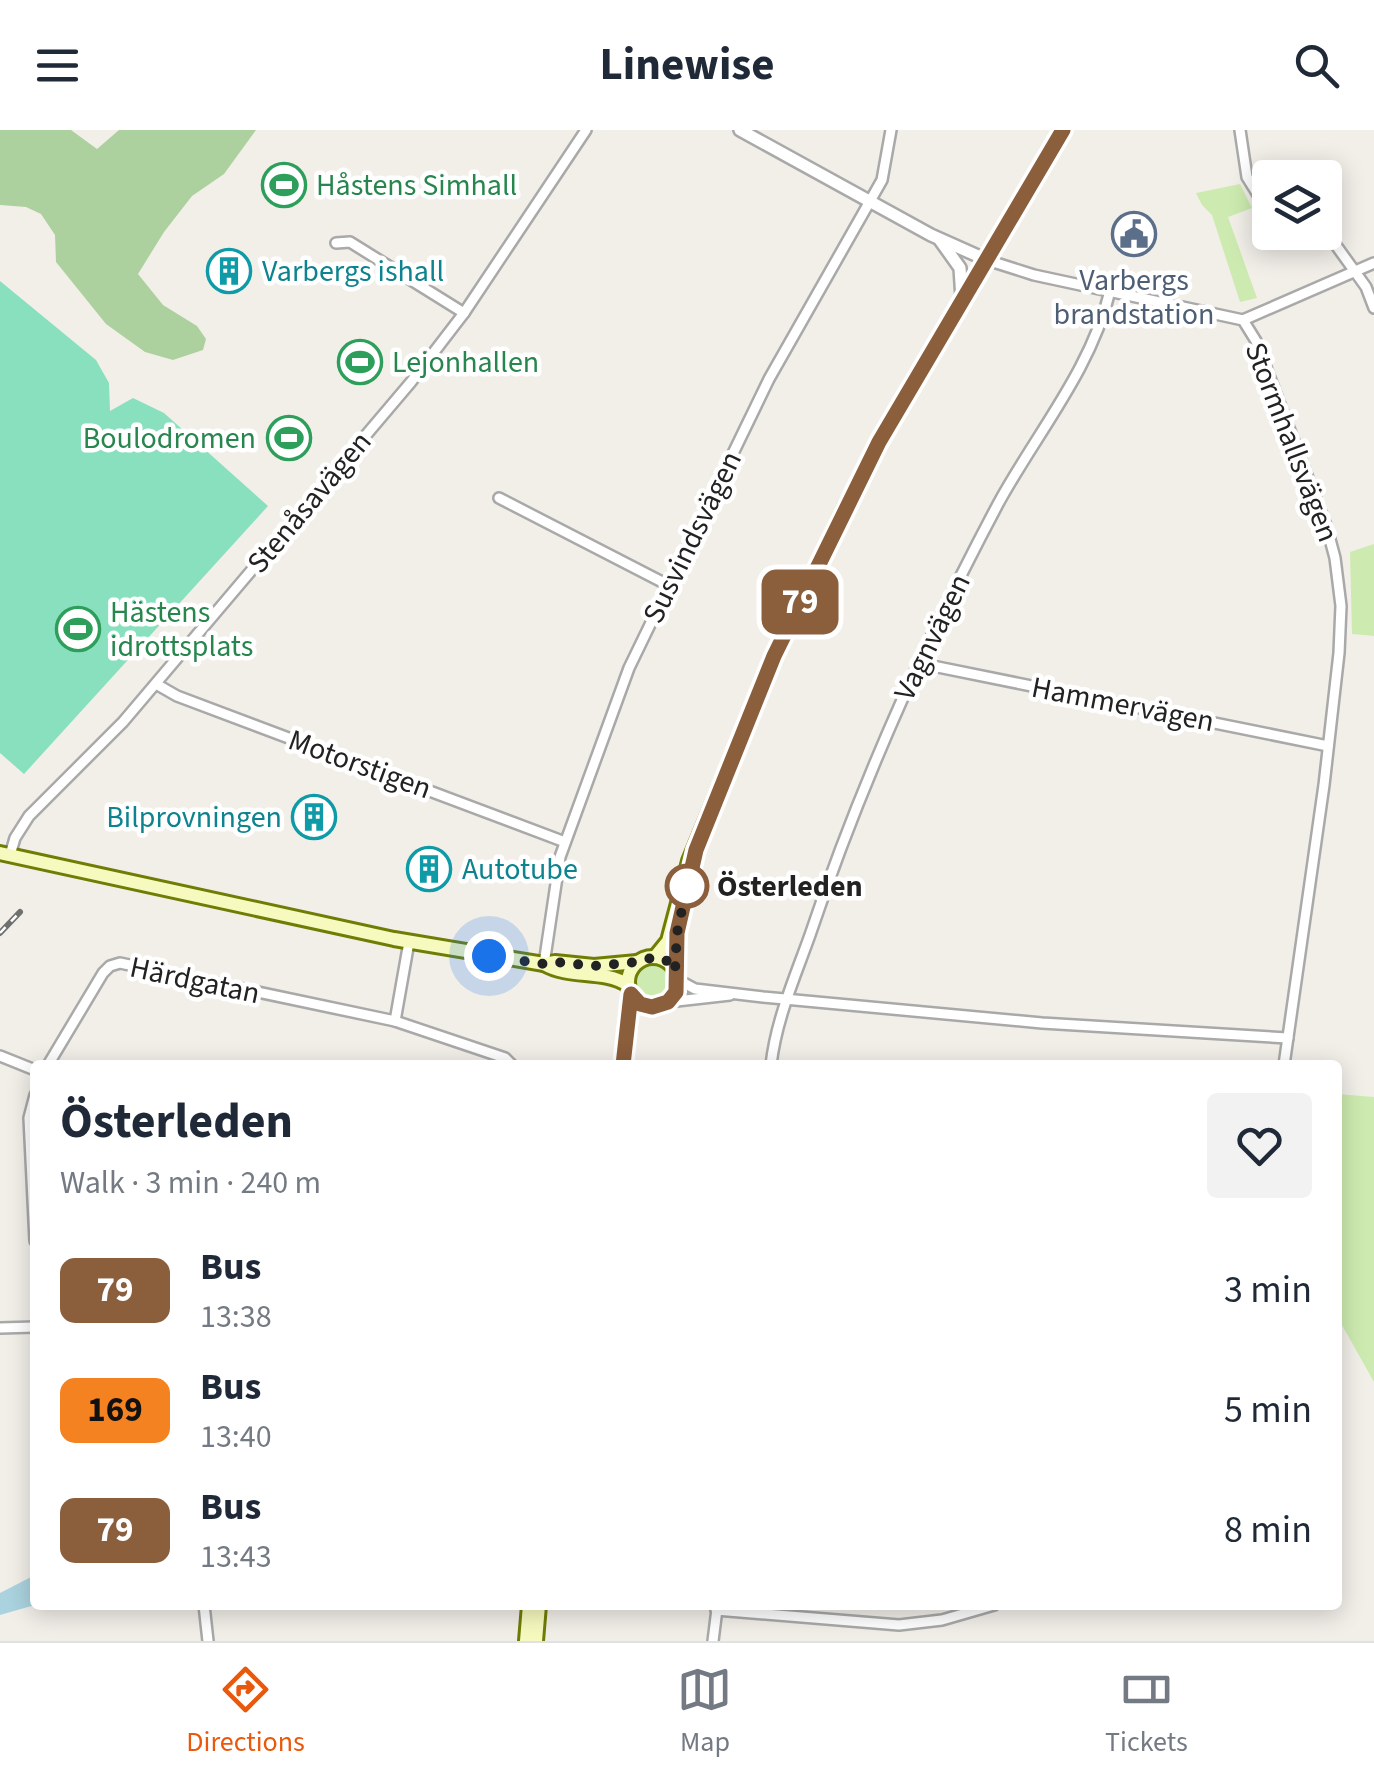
<!DOCTYPE html>
<meta charset="utf-8">
<style>
body{margin:0;font-family:"Source Sans 3",sans-serif;background:#f2f2f3;color:#1f2937;height:100vh;display:flex;flex-direction:column;font-size:38px;white-space:nowrap}
*{box-sizing:border-box;margin:0}
p{font-size:32px;color:#747a83}
.icon{flex:none;width:55px;height:55px;fill:none;stroke:currentColor;stroke-width:2;stroke-linecap:round;stroke-linejoin:round}
.map{position:relative;flex:1;overflow:hidden}
.sheet{position:absolute;left:30px;top:930px;width:1312px;height:550px;display:flex;flex-direction:column;background:#fff;border-radius:10px;box-shadow:0 5px 25px #0003}
.sheet>*{flex:none}
.badge{padding:0 20px;border-radius:15px;font-size:35px;line-height:65px}
.tools{position:absolute;left:1252px;top:30px;display:grid;gap:20px}
.tools a{display:grid;place-items:center;width:90px;height:90px;border-radius:10px;background:#fff;box-shadow:0 5px 25px #0003;font-size:50px}
.you{position:absolute;width:50px;height:50px;margin:-25px;border:8px solid #fff;border-radius:50%;background:#1a73e8;box-shadow:0 0 0 15px #1a73e833}
.map>.badge{position:absolute;translate:-50% -50%;box-shadow:0 0 0 5px #fff}
.round{display:grid;place-items:center;flex:none;width:105px;height:105px;border-radius:10px;background:#f2f2f3}
.overview{display:flex;align-items:center;justify-content:space-between;height:170px;padding:0 30px}
h1{font-size:48px;font-weight:700;line-height:75px}
ul{padding:0;list-style:none}
li{display:flex;align-items:center;gap:30px;height:120px;padding:0 30px}
li div{flex:1}
li b{display:block;font-size:38px}
li em{font-style:normal}
li .badge{min-width:110px;font-weight:700;text-align:center}
header{display:flex;justify-content:space-between;align-items:center;height:130px;padding:0 30px;background:#fff;font-size:45px;font-weight:700}
.dock{display:flex;justify-content:space-around;align-items:center;height:140px;border-top:2px solid #e0e1e3;background:#fff;font-size:28px;color:#747a83}
.dock a{display:grid;justify-items:center;gap:5px}
.dock .on{color:#ea580c}
.map>svg:first-child{display:block}
.grass{fill:#cdebb0}
.forest{fill:#add19e}
.pitch{fill:#88e0be}
.water{fill:#aad3df}
.lines{fill:none;stroke-linecap:round;stroke-linejoin:round}
.minor-casing{stroke:#a9a9a9;stroke-width:14}
.tertiary-casing{stroke:#a9a9a9;stroke-width:16}
.secondary-casing{stroke:#707d05;stroke-width:18}
.minor{stroke:#fff;stroke-width:9}
.tertiary{stroke:#fff;stroke-width:11}
.secondary{stroke:#f7fabf;stroke-width:12}
.rail-casing{stroke:#707070;stroke-width:6}
.rail{stroke:#fff;stroke-width:2.5;stroke-dasharray:8;stroke-linecap:butt}
.line-casing{stroke:#fff;stroke-width:22}
.line{stroke:#8b5e3c;stroke-width:15}
.walk{stroke:#222;stroke-width:10;stroke-dasharray:0 18}
.stop-dot{fill:#fff;stroke:#8b5e3c;stroke-width:5}
.labels{text-anchor:middle;stroke-width:9;stroke-linejoin:round;paint-order:stroke}
.leisure-label{font-size:30px;fill:#27864d;stroke:#fff;text-anchor:start}
.culture-label{font-size:30px;fill:#0d838f;stroke:#fff;text-anchor:start}
.service-label{font-size:30px;fill:#4e5e75;stroke:#fff}
.street-label{font-size:30px;fill:#222;stroke:#fff}
.stop-label{font-size:30px;font-weight:bold;fill:#222;stroke:#fff;text-anchor:start}
</style>
<header><svg class="icon" aria-label="menu" viewBox="0 0 24 24"><path d="M4 6h16M4 12h16M4 18h16"/></svg>Linewise<svg class="icon" aria-label="search" viewBox="0 0 24 24"><circle cx="10" cy="10" r="6"/><path d="M15 15l6 6"/></svg></header>
<div class="map">
<svg width="1374" height="1511" viewBox="0 0 1374 1511">
<rect width="100%" height="100%" fill="#f2efe9"/>
<g class="grass">
<polygon points="1240,54 1252,78 1228,87 1257,168 1240,172 1212,85 1202,75 1196,63"/>
<polygon points="1374,414 1374,506 1352,504 1350,422"/>
<circle cx="652" cy="852" r="20"/>
<polygon points="1338,964 1374,967 1374,1252 1338,1188"/>
</g>
<polygon class="forest" points="0,0 71,0 97,19 119,0 256,0 224,44 192,66 164,102 138,144 163,175 197,196 206,209 203,220 173,230 145,222 106,194 56,132 55,105 41,84 26,77 0,75"/>
<polygon class="pitch" points="0,151 96,230 109,253 110,281 133,268 164,283 268,376 24,644 0,623"/>
<polygon class="water" points="35,1445 35,1475 0,1485 0,1463"/>
<g class="lines">
<defs>
<g id="minor">
<polyline points="1240,0 1247,47 1262,71"/>
<polyline points="1325,100 1366,157 1374,178"/>
<polyline points="336,113 350,112 464,183"/>
<polyline points="987,130 1034,145 1243,190 1256,211 1327,398 1335,428 1341,476 1339,523 1324,655 1284,935"/>
<polyline points="1243,190 1374,133"/>
<polyline points="499,368 668,455"/>
<polyline points="918,533 1328,616"/>
<polyline points="156,554 177,566 565,712"/>
<polyline points="10,725 15,708 29,686 123,592 411,252 464,183 586,0"/>
<polyline points="544,834 560,727 629,538 769,249 882,50 891,0"/>
<polyline points="678,850 695,859 763,867 1042,893 1288,908"/>
<polyline points="668,872 730,865"/>
<polyline points="395,891 409,812"/>
<polyline points="0,926 35,940"/>
<polyline points="48,935 103,843 110,836 120,833 395,891 505,928 512,935"/>
<path d="M771 935C776 890 795 847 810 805 860 656 924 513 998 374 1036 304 1091 240 1110 161"/>
<polyline points="35,965 29,988 35,1111"/>
<polyline points="0,1198 35,1197"/>
<polyline points="204,1475 208,1511"/>
<polyline points="716,1480 899,1495 942,1490 994,1475"/>
<polyline points="713,1511 717,1479"/>
</g>
<g id="tertiary">
<polyline points="740,0 931,105 987,130"/>
<polyline points="940,110 960,138 962,169"/>
</g>
<g id="secondary">
<polyline points="0,723 394,809 544,834 555,832 594,836 637,832"/>
<polyline points="655,827 668,811 689,731 774,526 845,377 912,253 1063,0"/>
<circle cx="653" cy="852" r="25"/>
<path d="M544 834C570 849 603 839 628 855"/>
<polyline points="623,935 631,864"/>
<polyline points="526,1511 529,1475"/>
<polyline points="536,1511 539,1475"/>
</g>
</defs>
<use href="#minor" class="minor-casing"/>
<use href="#tertiary" class="tertiary-casing"/>
<use href="#secondary" class="secondary-casing"/>
<use href="#minor" class="minor"/>
<use href="#tertiary" class="tertiary"/>
<use href="#secondary" class="secondary"/>
<defs>
<polyline id="rail" points="0,803 20,782"/>
</defs>
<use href="#rail" class="rail-casing"/>
<use href="#rail" class="rail"/>
</g>
<g class="lines">
<defs>
<polyline id="line" points="623,935 631,864 640,874 652,877 668,872 676,862 677,803 696,720 774,526 879,312 1063,0"/>
</defs>
<use href="#line" class="line-casing"/>
<use href="#line" class="line"/>
<polyline class="walk" points="489,826 544,834 555,832 594,836 637,832 655,827 667,831 675,841 677,803 687,756"/>
</g>
<defs>
<symbol id="stadium-ring" viewBox="-11 -11 22 22"><circle r="9.5" fill="#fff" stroke="#2e9e5b" stroke-width="1.5"/><path d="M0-5a6.5 5 0 1 0 0 10a6.5 5 0 1 0 0-10ZM-3.5-1.8h7v3.6h-7Z" fill="#2e9e5b"/></symbol>
<symbol id="civic-ring" viewBox="-11 -11 22 22"><circle r="9.5" fill="#fff" stroke="#5c6f8a" stroke-width="1.5"/><path d="M-.6-6.5H3V-4.5H.6V-3L4-1V1h2V6H-6V1h2V-1L-.6-3ZM-1.2 2.5V6h2.4V2.5Z" fill="#5c6f8a"/></symbol>
<symbol id="building-ring" viewBox="-11 -11 22 22"><circle r="9.5" fill="#fff" stroke="#0f9aa8" stroke-width="1.5"/><path d="M-4-6H4V6H1V3H-1V6H-4ZM-2.5-4.3h1.7v1.8h-1.7ZM.8-4.3h1.7v1.8H.8ZM-2.5-1h1.7V.8h-1.7ZM.8-1h1.7V.8H.8Z" fill="#0f9aa8"/></symbol>
</defs>
<g fill-rule="evenodd">
<use href="#stadium-ring" x="259" y="30" width="50" height="50"/>
<use href="#civic-ring" x="1109" y="79" width="50" height="50"/>
<use href="#building-ring" x="204" y="116" width="50" height="50"/>
<use href="#stadium-ring" x="335" y="207" width="50" height="50"/>
<use href="#stadium-ring" x="264" y="283" width="50" height="50"/>
<use href="#stadium-ring" x="53" y="474" width="50" height="50"/>
<use href="#building-ring" x="289" y="662" width="50" height="50"/>
<use href="#building-ring" x="404" y="714" width="50" height="50"/>
</g>
<circle class="stop-dot" cx="687" cy="756" r="20"/>
<g class="labels">
<g class="leisure-label">
<text x="316" y="65">Håstens Simhall</text>
<text x="392" y="242">Lejonhallen</text>
<text x="256" y="318" text-anchor="end">Boulodromen</text>
<text x="110" y="492">Hästens<tspan x="110" dy="34">idrottsplats</tspan></text>
</g>
<g class="culture-label">
<text x="262" y="151">Varbergs ishall</text>
<text x="282" y="697" text-anchor="end">Bilprovningen</text>
<text x="462" y="749">Autotube</text>
</g>
<g class="service-label">
<text x="1134" y="160">Varbergs<tspan x="1134" dy="34">brandstation</tspan></text>
</g>
<g class="street-label">
<text transform="translate(1292 312) rotate(69)" y="10">Stormhallsvägen</text>
<text transform="translate(309 372) rotate(-50)" y="10">Stenåsavägen</text>
<text transform="translate(692 407) rotate(-64)" y="10">Susvindsvägen</text>
<text transform="translate(932 507) rotate(-64)" y="10">Vagnvägen</text>
<text transform="translate(1123 574) rotate(11)" y="10">Hammervägen</text>
<text transform="translate(360 634) rotate(20)" y="10">Motorstigen</text>
<text transform="translate(195 850) rotate(12)" y="10">Härdgatan</text>
</g>
<g class="stop-label">
<text x="717" y="766">Österleden</text>
</g>
</g>
</svg>
<div class="tools">
<a><svg class="icon" aria-label="layers" viewBox="0 0 24 24"><path d="M12 4l9 5-9 5-9-5zM3 14l9 5 9-5"/></svg></a>
</div>
<div class="you" style="left:489px;top:826px"></div>
<b class="badge" style="left:800px;top:472px;background:#8b5e3c;color:#fff">79</b>
<section class="sheet">
<div class="overview"><div><h1>Österleden</h1><p>Walk · 3 min · 240 m</p></div><a class="round"><svg class="icon" aria-label="heart" viewBox="0 0 24 24"><path d="M12 20l-8-8c-3-5 5-10 8-4 3-6 11-1 8 4z"/></svg></a></div>
<ul>
<li><span class="badge" style="background:#8b5e3c;color:#fff">79</span><div><b>Bus</b><p>13:38</p></div><em>3 min</em></li>
<li><span class="badge" style="background:#f58220;color:#111">169</span><div><b>Bus</b><p>13:40</p></div><em>5 min</em></li>
<li><span class="badge" style="background:#8b5e3c;color:#fff">79</span><div><b>Bus</b><p>13:43</p></div><em>8 min</em></li>
</ul>
</section>
</div>
<nav class="dock">
<a class="on"><svg class="icon" aria-label="directions" viewBox="0 0 24 24"><path d="M12 3l9 9-9 9-9-9zM9 14v-3h6M13 9l2 2-2 2"/></svg>Directions</a>
<a><svg class="icon" aria-label="map" viewBox="0 0 24 24"><path d="M3 6l6-2 6 2 6-2v14l-6 2-6-2-6 2zM9 4v14M15 6v14"/></svg>Map</a>
<a><svg class="icon" aria-label="tickets" viewBox="0 0 24 24"><path d="M3 7h18v10H3zM15 7v10"/></svg>Tickets</a>
</nav>
